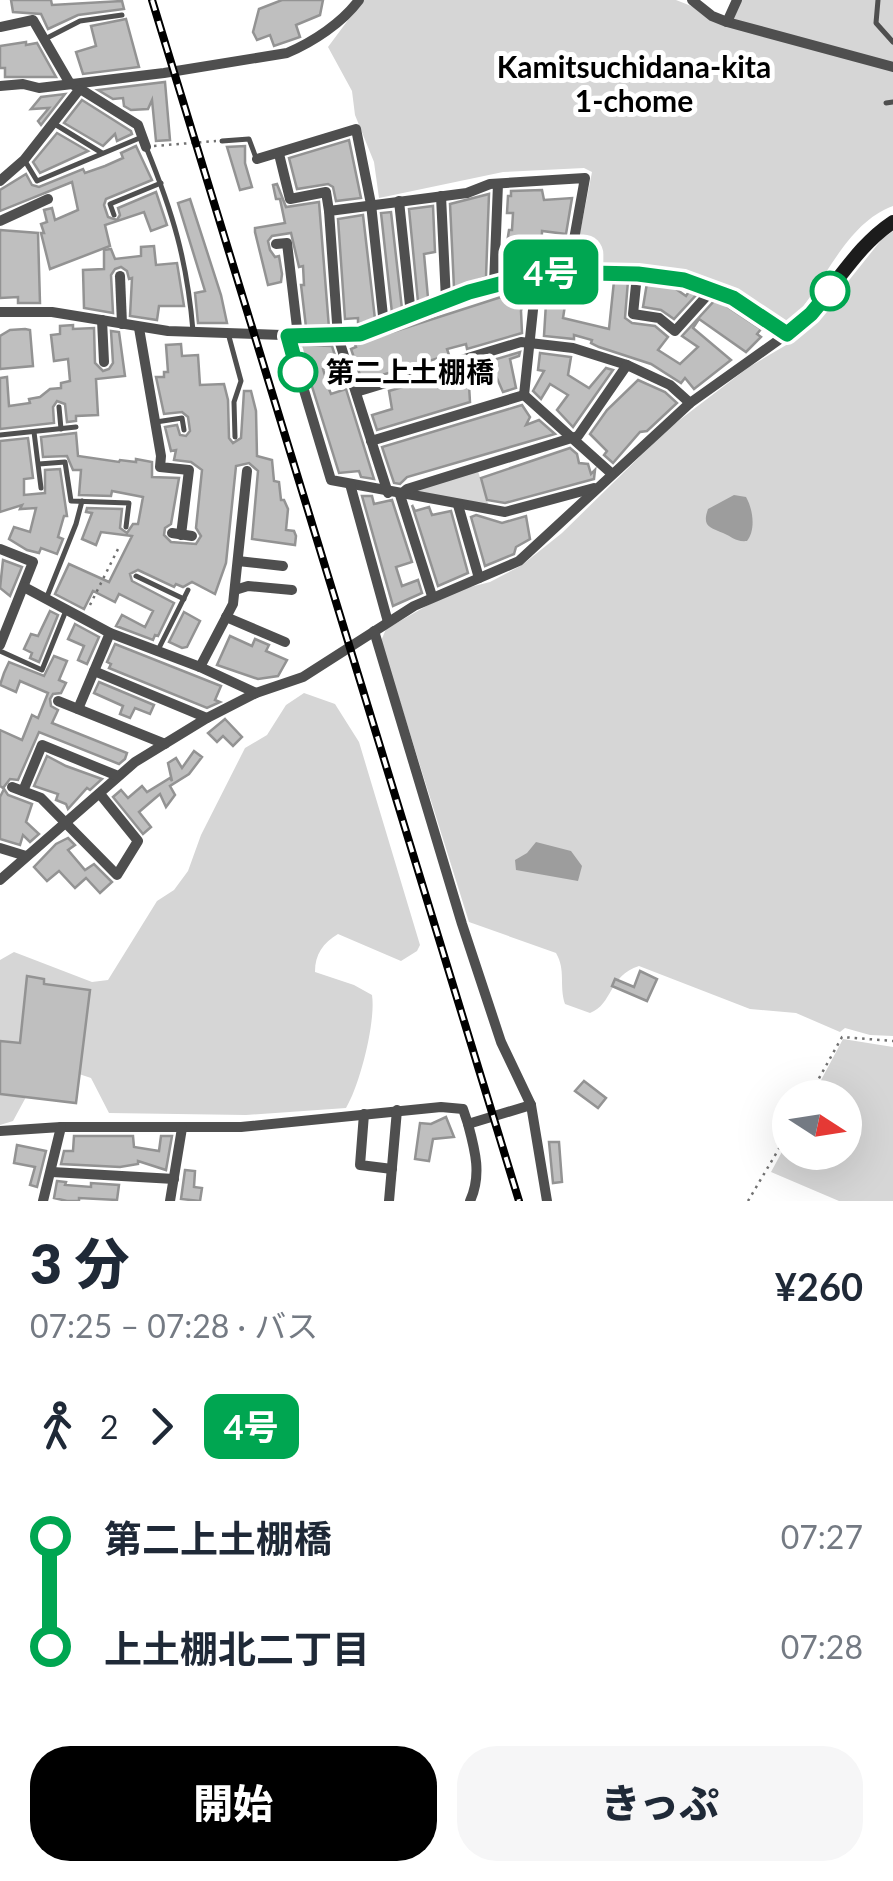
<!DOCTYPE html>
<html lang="ja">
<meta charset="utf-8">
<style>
body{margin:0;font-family:Lato,"Noto Sans JP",sans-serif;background:#f6f6f7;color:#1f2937;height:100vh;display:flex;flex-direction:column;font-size:38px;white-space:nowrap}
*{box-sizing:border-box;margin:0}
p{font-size:32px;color:#747a83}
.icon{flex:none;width:55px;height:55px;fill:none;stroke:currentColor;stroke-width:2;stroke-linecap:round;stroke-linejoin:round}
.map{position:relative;height:1201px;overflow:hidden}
.details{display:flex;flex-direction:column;background:#fff;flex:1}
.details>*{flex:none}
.badge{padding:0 20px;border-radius:15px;font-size:35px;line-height:65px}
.needle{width:65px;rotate:102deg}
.buttons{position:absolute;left:772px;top:1080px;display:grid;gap:20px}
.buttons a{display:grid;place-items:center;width:90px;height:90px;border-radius:50%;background:#fff;box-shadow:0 10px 40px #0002;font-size:50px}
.map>.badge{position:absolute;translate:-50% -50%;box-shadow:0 0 0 5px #fff}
.legs{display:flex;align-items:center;gap:15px;height:110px;padding:0 30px;font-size:32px}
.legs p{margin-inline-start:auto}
.overview{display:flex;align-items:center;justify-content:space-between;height:170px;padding:0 30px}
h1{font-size:55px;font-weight:800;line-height:75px}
.primary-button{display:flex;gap:20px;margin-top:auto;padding:20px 30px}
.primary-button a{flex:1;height:115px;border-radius:40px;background:#000;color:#fff;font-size:40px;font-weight:800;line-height:115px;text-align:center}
.primary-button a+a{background:#f6f6f7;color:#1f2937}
ul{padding:0 30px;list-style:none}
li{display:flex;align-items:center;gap:35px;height:110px;font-size:38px}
li i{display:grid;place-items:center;width:15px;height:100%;margin:0 12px;background:currentColor}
li i::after{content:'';width:25px;height:25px;margin:-12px;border:8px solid;border-radius:50%;background:#fff}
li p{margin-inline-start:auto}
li:first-child i{background:linear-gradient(#0000 50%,currentColor 0)}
li:last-child i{background:linear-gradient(currentColor 50%,#0000 0)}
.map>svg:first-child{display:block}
.green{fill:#d6d6d6}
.water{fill:#9d9d9d}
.building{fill:#bfbfbf;stroke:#939393;stroke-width:2.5}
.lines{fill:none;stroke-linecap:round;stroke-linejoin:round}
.path{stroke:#717171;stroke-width:2.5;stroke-dasharray:2.5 5;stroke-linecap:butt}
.lane{stroke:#4f4f4f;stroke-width:5}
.street{stroke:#4f4f4f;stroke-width:10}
.secondary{stroke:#1c1c1c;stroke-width:14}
.rail-casing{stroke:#000;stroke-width:8}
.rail{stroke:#fff;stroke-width:4;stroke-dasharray:11;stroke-linecap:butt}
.line-1-casing{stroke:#fff;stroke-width:22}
.line-1{stroke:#00a651;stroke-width:15}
.stop-1-dot{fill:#fff;stroke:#00a651;stroke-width:5}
.labels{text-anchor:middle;stroke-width:10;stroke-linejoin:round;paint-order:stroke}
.stop-label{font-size:28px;font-weight:bold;fill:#000;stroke:#fff;text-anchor:start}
.neighbourhood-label{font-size:30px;font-weight:bold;fill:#000;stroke:#fff}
</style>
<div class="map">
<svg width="893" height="1201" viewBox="0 0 893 1201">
<rect width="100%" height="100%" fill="#fff"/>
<g class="green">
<path d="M363 0H676L732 22 742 0H893V206C844 224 824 286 790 323L781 324C769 314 756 302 743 294 695 268 631 269 578 265L575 258 592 172 584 168 503 172 379 198 374 162 355 115 352 91 328 47Z"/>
<path d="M893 231V1036L870 1035 845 1028 840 1032 796 1013 750 1009 639 966C608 976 613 1004 590 1013L565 1004C559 986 566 970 556 953L469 922 381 641 386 629 451 592 490 582 522 565 562 533 669 428 749 367 793 341 838 294 882 239Z"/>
<polygon points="478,471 489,507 418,495 417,490"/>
<path d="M304 693 335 704 359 742 420 945 417 951 401 961 338 934C323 943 315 954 315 972L354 985 372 995C376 1021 360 1085 346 1108L246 1115 109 1113 91 1078 67 1070 32 1086 13 1121 0 1125V960L14 952 92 982 108 980 157 901 174 890 188 871 201 835 245 748 267 735 286 705Z"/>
<polygon points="843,1039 893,1047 893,1201 839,1201 771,1172 790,1137 790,1152 845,1152 845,1098 812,1097"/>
</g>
<g class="water">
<path d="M734 495 746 497C753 509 756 530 747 541 735 542 733 537 723 533 709 527 702 526 708 509Z"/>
<polygon points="536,842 571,851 582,866 578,881 516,870 515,860 527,853"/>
</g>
<g class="building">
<polygon points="11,0 51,0 52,5 122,1 124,9 78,15 48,29 41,14 13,12"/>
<polygon points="282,0 323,0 320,15 296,25 300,37 274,46 270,35 257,40 253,32 259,9"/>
<polygon points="126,19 139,67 83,74 76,52 96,46 91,26"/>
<polygon points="26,42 26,45 37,43 56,77 5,77 5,68 0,68 0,46"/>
<polygon points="165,82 170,140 156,141 152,100 148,109 131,110 124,106 123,98 113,99 98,90"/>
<polygon points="65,94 41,125 38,121 49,108 31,109 41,97"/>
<polygon points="82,100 131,131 132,134 117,141 115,134 103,146 64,123"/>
<polygon points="57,133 88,151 40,173 33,162"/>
<polygon points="349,140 361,198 336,201 333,187 328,184 297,189 289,158"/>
<polygon points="136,146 152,180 106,199 104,205 108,217 117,220 120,215 118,208 156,192 167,225 151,231 144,212 105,225 110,246 50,269 41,233 44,233 41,224 47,222 44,210 52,208 55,220 78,210 72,182 0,211 0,190 26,174 32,185 39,187 83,169 85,173 105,166 123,158 121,153"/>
<polygon points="245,146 245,163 252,187 240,190 227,147"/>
<polygon points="277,184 286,207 319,202 329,328 306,327 301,285 304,285 303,266 299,267 291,233 272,236 268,241 270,250 275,257 279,256 282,274 281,282 268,285 255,232 255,228 285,223 280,199 276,199 273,185"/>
<polygon points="542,190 544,200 572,198 566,234 542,231 541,263 503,269 509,230 512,230 513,213 507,213 508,196 511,196 511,191"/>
<polygon points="489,194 486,277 454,288 450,204"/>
<polygon points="190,199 221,295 227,323 198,323 195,293 205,291 178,203"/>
<polygon points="433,206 435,252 424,254 428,298 418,302 409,209"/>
<polygon points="391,212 402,309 392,313 381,213"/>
<polygon points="363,215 375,319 358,324 358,318 345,319 338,219"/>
<polygon points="0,230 38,233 40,303 18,303 18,297 0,298"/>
<polygon points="154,246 156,265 177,263 184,306 159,306 157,320 130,316 132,278 129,279 127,271 121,267 115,269 111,275 113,313 84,308 83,270 104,269 104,250 111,249 115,259 141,256 141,247"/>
<polygon points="555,280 588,285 585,303 566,299 563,318 609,329 614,281 628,281 625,318 632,323 655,326 668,337 658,350 680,364 698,347 682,336 716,299 761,329 757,334 761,337 746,352 699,319 693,328 731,360 694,389 685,378 681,383 651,364 599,347 591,343 592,340 574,335 574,339 544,336 546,303 551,303"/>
<polygon points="647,283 673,287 686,296 690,290 698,293 674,319 661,310 643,307"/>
<polygon points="526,289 521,311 522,333 467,349 466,344 447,349 449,355 362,381 351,349 356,347 355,344"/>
<polygon points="73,325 73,329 94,328 95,363 103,371 109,369 113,363 111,331 119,332 125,376 96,379 98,415 76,416 76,421 67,422 65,404 57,401 53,407 54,423 0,429 0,378 7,377 9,406 30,403 29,399 40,397 50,389 61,388 61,383 70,381 68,359 54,361 51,335 60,334 60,326"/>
<polygon points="25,329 30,330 33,366 0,369 0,336 10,330"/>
<polygon points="181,344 182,356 198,355 200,385 224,384 228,400 229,438 233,443 241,438 244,391 251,391 256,411 257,456 272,460 274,481 279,482 281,500 284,500 288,509 286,530 294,531 296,536 295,545 252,539 258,471 249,463 236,466 226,563 215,594 192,582 183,587 176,584 174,587 138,570 130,574 132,581 174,603 158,636 155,635 153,640 116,626 122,615 145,627 153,611 119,594 115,602 93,591 84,609 55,594 69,564 109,582 132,536 101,532 96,545 82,539 92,513 86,512 87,508 122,509 120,528 127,533 133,524 138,524 143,497 112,491 111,496 79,495 81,470 73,470 67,456 43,457 41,437 76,433 78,456 119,462 120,460 136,462 136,459 152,462 152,477 179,478 171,524 165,528 164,535 171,542 196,544 201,536 196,528 202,470 191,462 174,460 176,450 171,451 165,427 177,425 180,435 186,436 190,431 188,417 182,412 164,414 156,377 164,377 164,372 168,372 166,345"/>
<polygon points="304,345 332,346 338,365 323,369 329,389 331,394 346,389 374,479 361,477 359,471 339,473 300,348"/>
<polygon points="520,352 519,356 510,359 516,388 503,392 496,376 469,385 470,402 377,430 372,415 392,409 389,391"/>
<polygon points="540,353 571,357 568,375 589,388 606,368 613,370 573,427 557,410 568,395 550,384 541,399 533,391 544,371 538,370"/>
<polygon points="638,380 665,392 677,403 647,431 640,432 613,463 604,455 607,451 590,434 607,410"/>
<polygon points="522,405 530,417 526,425 539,420 555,434 407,477 400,484 394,483 382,447"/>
<polygon points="28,438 33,478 24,479 24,495 45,493 45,470 60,469 67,516 64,516 58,537 63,539 57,554 41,548 39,553 27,550 9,539 14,527 30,532 36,508 20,509 22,505 0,512 0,441"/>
<polygon points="570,448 577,454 579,463 588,464 591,474 595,470 594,479 505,503 487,500 481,478"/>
<polygon points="362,496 372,496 374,504 392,500 412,562 396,567 402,586 418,580 422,593 393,606"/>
<polygon points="412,505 415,511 429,507 432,515 451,511 468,573 438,586"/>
<polygon points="476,515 502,523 526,516 530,539 516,547 514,554 485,566 471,517"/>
<polygon points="3,560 22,567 10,596 0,588"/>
<polygon points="50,611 58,615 39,662 30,658 32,653 24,649 31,634 38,636"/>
<polygon points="184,612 200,621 187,647 182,648 169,642"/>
<polygon points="75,624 99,637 87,664 78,660 84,646 68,639"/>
<polygon points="230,636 252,646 255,639 269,645 266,651 287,660 278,676 258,679 217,665"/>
<polygon points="115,644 221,686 215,700 220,702 207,708 109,668 111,664 107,662"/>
<polygon points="54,656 67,661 59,680 66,683 61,693 53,694 50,699 51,706 58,710 52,723 127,753 125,759 119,764 39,732 18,780 10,779 3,788 0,786 0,730 22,740 32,715 38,718 48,693 20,681 16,692 0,685 4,673 9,662 44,676"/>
<polygon points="99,682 154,705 150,714 135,708 130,718 120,714 123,706 94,693"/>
<polygon points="225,719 242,737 233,746 223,736 217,742 208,733"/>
<polygon points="194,751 202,757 189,774 170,786 175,795 166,807 160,794 139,812 151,827 143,834 113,797 121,790 128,798 142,786 147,792 170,778 172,781 168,763 176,758 182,768"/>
<polygon points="47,756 66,766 102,779 90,790 87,788 68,809 66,804 56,800 58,794 34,786"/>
<polygon points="4,789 8,795 32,804 26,822 39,834 30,842 23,835 20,845 0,839 0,797"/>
<polygon points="68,838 75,845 68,850 85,870 94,864 112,882 100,893 86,878 75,888 59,871 47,881 34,867 56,844"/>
<polygon points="640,971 657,979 647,1001 612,986 615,979 634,987"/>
<polygon points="27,976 44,979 44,984 90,990 76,1103 0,1094 0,1041 20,1043"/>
<polygon points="584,1081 606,1098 598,1108 575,1091"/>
<polygon points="446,1117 454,1137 433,1139 429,1161 415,1159 420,1123 431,1124"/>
<polygon points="74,1136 133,1136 134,1147 159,1151 161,1136 172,1136 166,1170 138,1161 138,1164 120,1167 61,1164 64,1151 73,1151"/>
<polygon points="549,1142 559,1142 562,1182 553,1183"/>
<polygon points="17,1145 46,1151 37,1187 30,1185 35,1167 14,1163"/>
<polygon points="185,1170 195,1171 194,1187 202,1188 200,1201 181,1199"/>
<polygon points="57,1181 66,1182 65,1185 91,1187 91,1183 119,1185 117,1200 79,1198 79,1201 67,1201 54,1198"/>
</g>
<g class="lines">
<g class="path">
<polyline points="154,146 216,141"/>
<polyline points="90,605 118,549 121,550"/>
<polyline points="808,1098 842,1037 893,1041"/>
<polyline points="748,1201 790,1130"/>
</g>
<g class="lane">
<polyline points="878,0 876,23 893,42"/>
<polyline points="45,39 80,21 122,15"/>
<polyline points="886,103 893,102"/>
<polyline points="53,123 102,153"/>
<polyline points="222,141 249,139 256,158"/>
<path d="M146 147C173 213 187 260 193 331"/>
<polyline points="25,161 37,181 142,137"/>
<polyline points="114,215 110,204 161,183"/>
<polyline points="228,333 241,381 234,402 235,437"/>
<polyline points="59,407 61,429"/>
<polyline points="156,422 182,418 184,430"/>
<polyline points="34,432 41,488"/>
<polyline points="0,435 76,427"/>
<polyline points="39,464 65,462 71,501 129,503 126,527"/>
<polyline points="136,576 184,599"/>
<polyline points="46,599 76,524 82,501"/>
<polyline points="158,650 188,590"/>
<polyline points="0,651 42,670 65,613"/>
</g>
<g class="street">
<polyline points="692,0 712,16 727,22 893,67"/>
<polyline points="727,22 737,0"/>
<polyline points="0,27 33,20 69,82 138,125 146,147"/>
<path d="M0 86 23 84 39 88 164 73 287 53C313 42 342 23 359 0"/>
<polyline points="279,154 290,199 326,192 329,211"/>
<polyline points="257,159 356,129 371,204 384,325"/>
<polyline points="0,181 24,160 79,90"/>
<polyline points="441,196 446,300"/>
<polyline points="399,201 411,315"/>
<polyline points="0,221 48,199"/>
<polyline points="276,244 287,243 298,336"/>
<polyline points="637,275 633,314 659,318 675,331 713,289"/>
<polyline points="120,276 122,324"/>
<polyline points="494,284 498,184"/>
<path d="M0 312H52L168 331 338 337C384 330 425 307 468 292 491 285 518 274 542 272 586 269 668 271 709 287 738 298 762 315 787 334L690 403 519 561 414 606 303 677 256 693 207 718 135 762 0 880"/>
<polyline points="102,320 104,362"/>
<polyline points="139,328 161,456 160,467 189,470 181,535"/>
<polyline points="288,337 331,480 505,512 594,488"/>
<polyline points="356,392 521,342 573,348 627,365"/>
<polyline points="524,395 537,272"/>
<polyline points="524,395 611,473"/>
<polyline points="371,441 524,395"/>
<polyline points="350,484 388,622"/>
<polyline points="388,493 338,337 329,211 467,193 490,184 585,178 568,273"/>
<polyline points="458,505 479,578"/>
<polyline points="172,533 192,536"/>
<polyline points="0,549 33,562 0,645"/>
<polyline points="238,561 283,566"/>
<polyline points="24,587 110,633 200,667 256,693"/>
<polyline points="235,590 248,586 292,590"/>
<polyline points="432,596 400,495 407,489 578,436 627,365 670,385 690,403"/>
<polyline points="226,617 285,642"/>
<polyline points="374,631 462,924 501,1042 531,1105 547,1201"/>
<polyline points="200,667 233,604 247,471"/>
<polyline points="94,671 207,718"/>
<polyline points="58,701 165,744"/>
<polyline points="78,709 110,633"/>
<polyline points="12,787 41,798 117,875 138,841 100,794"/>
<polyline points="23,791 42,745 118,776"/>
<polyline points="0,848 26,856"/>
<polyline points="364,1114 360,1165 392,1169"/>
<path d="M468 1124C475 1150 482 1175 470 1201"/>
<polyline points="0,1131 61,1127 241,1127 441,1107 463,1109 468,1124 531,1105"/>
<polyline points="52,1172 174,1179"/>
<polyline points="43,1201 61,1127"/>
<polyline points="170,1201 182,1128"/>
<polyline points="389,1201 397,1110"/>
</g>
<path class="secondary" d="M787 334C829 302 849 251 893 222"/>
<defs>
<polyline id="rail" points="152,0 519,1201"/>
</defs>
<use href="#rail" class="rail-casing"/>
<use href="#rail" class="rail"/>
</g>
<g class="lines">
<defs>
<polyline id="line-1" points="298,372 288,336 360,334 469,292 545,272 638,274 684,280 733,298 787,334 811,314 830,291"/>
</defs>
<use href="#line-1" class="line-1-casing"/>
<use href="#line-1" class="line-1"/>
</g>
<g class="stop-1-dot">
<circle cx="830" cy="291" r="18"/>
<circle cx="298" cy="372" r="18"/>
</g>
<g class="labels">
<g class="stop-label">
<text x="326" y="382">第二上土棚橋</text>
</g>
<g class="neighbourhood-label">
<text x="634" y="78">Kamitsuchidana-kita<tspan x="634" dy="34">1-chome</tspan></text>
</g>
</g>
</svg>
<div class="buttons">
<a><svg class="needle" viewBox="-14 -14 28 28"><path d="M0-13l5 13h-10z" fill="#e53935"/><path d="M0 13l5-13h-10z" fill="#747a83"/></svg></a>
</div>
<b class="badge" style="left:551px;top:272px;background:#00a651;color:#fff">4号</b>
</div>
<section class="details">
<div class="overview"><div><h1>3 分</h1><p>07:25 – 07:28 · バス</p></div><b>¥260</b></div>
<div class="legs"><svg class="icon" aria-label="walk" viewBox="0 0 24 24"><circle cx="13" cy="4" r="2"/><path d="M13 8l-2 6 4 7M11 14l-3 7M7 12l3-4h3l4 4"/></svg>2<svg class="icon" aria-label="forward" viewBox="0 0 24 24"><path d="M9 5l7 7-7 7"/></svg><b class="badge" style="background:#00a651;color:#fff">4号</b></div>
<ul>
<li><i style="color:#00a651"></i><b>第二上土棚橋</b><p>07:27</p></li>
<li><i style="color:#00a651"></i><b>上土棚北二丁目</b><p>07:28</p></li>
</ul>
<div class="primary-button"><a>開始</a><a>きっぷ</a></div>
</section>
